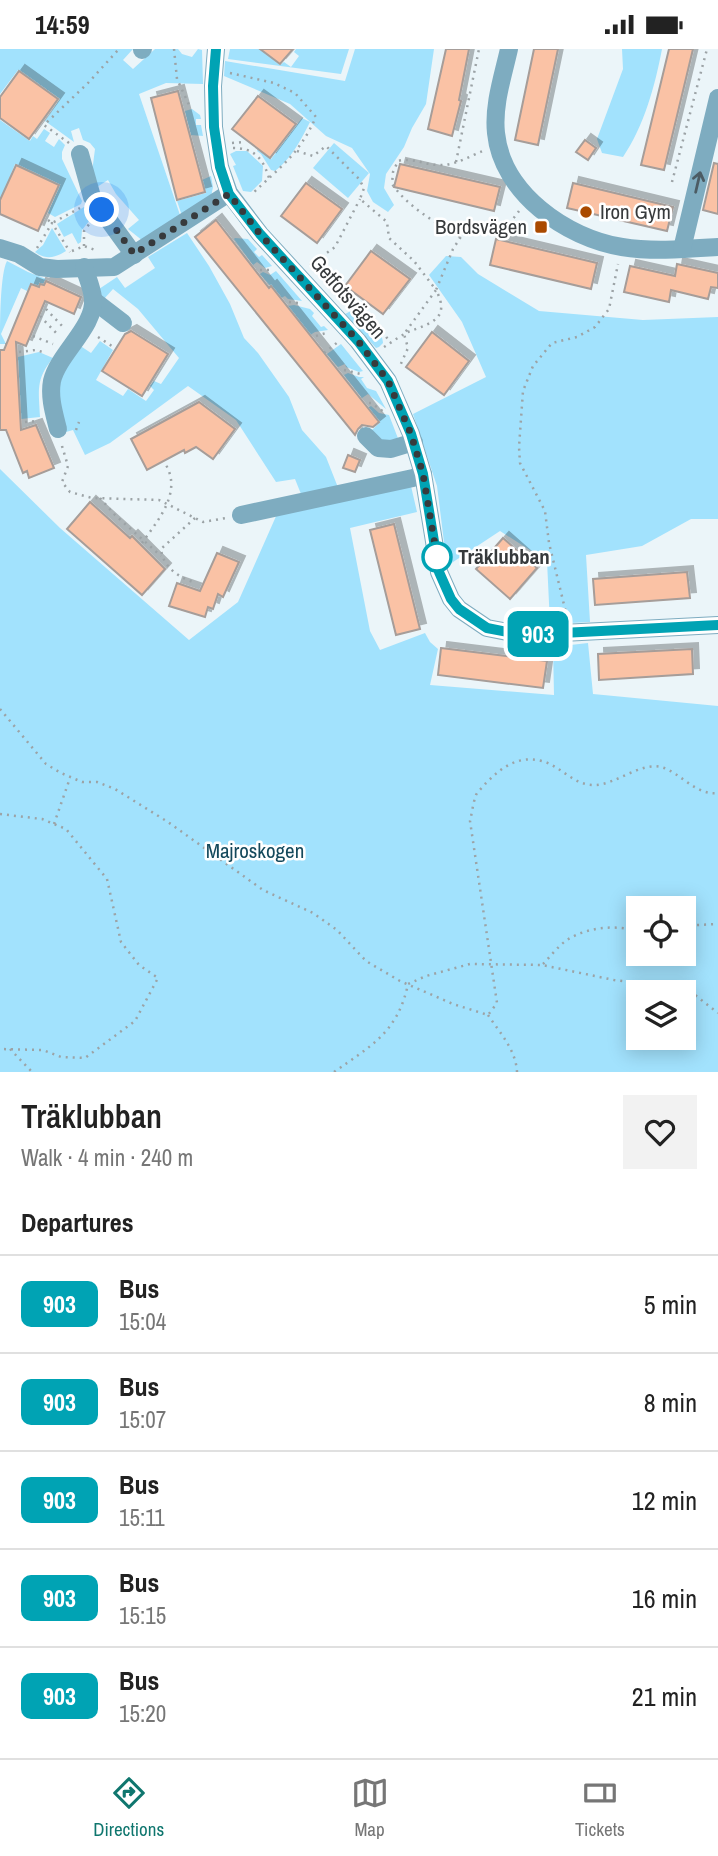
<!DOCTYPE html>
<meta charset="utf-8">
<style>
body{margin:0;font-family:"Archivo Narrow",sans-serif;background:#f2f2f2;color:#222;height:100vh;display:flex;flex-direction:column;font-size:26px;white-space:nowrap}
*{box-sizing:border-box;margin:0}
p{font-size:23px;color:#767676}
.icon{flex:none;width:38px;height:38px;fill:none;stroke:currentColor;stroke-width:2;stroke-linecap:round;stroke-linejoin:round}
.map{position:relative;height:1023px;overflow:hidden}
.sheet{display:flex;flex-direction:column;background:#fff;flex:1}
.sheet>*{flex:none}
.badge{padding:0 14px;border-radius:10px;font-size:24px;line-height:46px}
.tools{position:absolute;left:626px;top:847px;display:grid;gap:14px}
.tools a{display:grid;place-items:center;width:70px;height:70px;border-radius:0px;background:#fff;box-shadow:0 4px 18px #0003;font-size:35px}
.you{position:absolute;width:35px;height:35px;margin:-18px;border:5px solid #fff;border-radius:50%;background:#1a73e8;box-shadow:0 0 0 10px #1a73e833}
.map>.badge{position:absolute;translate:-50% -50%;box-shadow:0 0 0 4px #fff}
h2{padding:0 21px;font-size:26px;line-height:63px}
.round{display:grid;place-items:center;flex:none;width:74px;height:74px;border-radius:0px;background:#f2f2f2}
.summary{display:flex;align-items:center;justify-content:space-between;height:119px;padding:0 21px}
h1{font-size:33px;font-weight:600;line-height:52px}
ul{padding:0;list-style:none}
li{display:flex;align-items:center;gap:21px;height:98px;padding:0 21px;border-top:2px solid #e0e0e0}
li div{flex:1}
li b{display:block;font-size:26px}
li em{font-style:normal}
li .badge{min-width:77px;font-weight:700;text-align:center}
.status{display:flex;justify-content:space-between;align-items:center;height:49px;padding:0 35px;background:#fff;direction:ltr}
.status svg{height:19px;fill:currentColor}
.tab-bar{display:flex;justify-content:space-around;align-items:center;height:98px;border-top:2px solid #e0e0e0;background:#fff;font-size:19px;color:#767676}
.tab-bar a{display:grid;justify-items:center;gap:4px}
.tab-bar .selected{color:#0f766e}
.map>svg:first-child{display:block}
.green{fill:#a2e2fd;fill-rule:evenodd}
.building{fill:#fac2a5;stroke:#a69d99;stroke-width:2;filter:url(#shadow)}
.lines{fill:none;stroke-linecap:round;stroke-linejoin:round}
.path{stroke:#9ca3a6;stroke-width:2.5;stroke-dasharray:2 5;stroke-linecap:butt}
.minor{stroke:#7eacc0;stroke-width:18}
.oneway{stroke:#4c5c64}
.line-casing{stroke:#fff;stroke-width:16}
.line{stroke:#00a3b4;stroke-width:10}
.walk{stroke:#373a3c;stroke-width:7;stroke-dasharray:0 12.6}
.poi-dot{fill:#aa4a00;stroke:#fff;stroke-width:2.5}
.stop-dot{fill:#fff;stroke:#00a3b4;stroke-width:3.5}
.labels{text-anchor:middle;stroke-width:5;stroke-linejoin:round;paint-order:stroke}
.poi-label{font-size:21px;fill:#373a3c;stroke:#fff;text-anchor:start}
.street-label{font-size:21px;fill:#373a3c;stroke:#fff}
.stop-label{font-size:21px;font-weight:bold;fill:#373a3c;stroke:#fff;text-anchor:start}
.park-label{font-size:21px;fill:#14495c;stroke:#fff}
</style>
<div class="status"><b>14:59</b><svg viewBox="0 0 49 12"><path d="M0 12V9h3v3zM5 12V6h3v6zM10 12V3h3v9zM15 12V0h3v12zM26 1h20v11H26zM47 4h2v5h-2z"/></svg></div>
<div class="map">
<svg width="718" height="1023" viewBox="0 0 718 1023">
<defs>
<filter id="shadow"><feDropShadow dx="6" dy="-6" stdDeviation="0" flood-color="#0004"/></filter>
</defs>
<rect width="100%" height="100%" fill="#ebf5f9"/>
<g class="green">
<polygon points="0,0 133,0 123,11 133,20 155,0 178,0 182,5 192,8 198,0 202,1 203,35 166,34 139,45 181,169 143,192 128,180 139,171 116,145 108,131 97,138 92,123 95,100 90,94 83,91 79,79 71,82 74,93 45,72 60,50 18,21 0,45"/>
<polygon points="230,0 261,0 280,16 284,13 291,18 299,7 294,3 296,0 349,0 341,25 228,10"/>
<polygon points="355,0 434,0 426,55 412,79 404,98 386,125 384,139 394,156 388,163 373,153 367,142 370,125 352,99 326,87 290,55 224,27 225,12 345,32"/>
<path d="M622 0H662C655 37 644 77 623 108L602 104 597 90 623 20Z"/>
<polygon points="192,60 200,66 201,70 196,70 196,76 201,76 203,87 191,86 185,62"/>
<path d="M302 69 310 73C301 91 291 110 275 122L271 121 261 105 257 102 258 100 271 110Z"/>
<polygon points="0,71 30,92 33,87 37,90 44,80 50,84 45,92 54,98 59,90 65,96 62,103 62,110 82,152 81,155 55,168 48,164 60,136 15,115 0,153"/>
<polygon points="334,94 369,124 348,149 313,119"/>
<polygon points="236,102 247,102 263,117 262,132 251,143 243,142 233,117 236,116 230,105"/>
<polygon points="211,127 213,138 211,148 182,167 177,152 206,144 202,131"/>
<polygon points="84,158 86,158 93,167 82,181 81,193 78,195 72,184 64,188 57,175"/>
<path d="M52 179 66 202C55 209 46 211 35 203L43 196Z"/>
<polygon points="187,184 209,217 230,255 244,289 258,304 289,348 302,381 326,408 339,441 301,445 295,430 276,433 236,371 188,337 110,394 85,406 73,381 66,383 58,350 59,333 79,296 91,304 100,292 113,301 96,331 123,347 128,340 146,352 154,341 150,337 154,332 161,335 179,309 138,260 113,240 104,250 98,246 99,240 117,228 125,239 155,219 148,208"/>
<polygon points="235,189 248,190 257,200 254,203 259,208 262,206 272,217 265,219 257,213 253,216 234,190"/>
<polygon points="446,207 461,208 478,225 539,262 643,271 718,268 718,470 691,470 642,497 586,506 590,573 550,575 547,512 500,482 447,517 437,437 413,365 486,328 462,273 429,226"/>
<path d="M7 212 28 223 46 230 43 235 40 234 38 237 31 234 27 242 21 239 1 285 6 295H0C0 276 0 225 7 212Z"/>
<polygon points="276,222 302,252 288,250 285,247 281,249 260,225 263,223 270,226"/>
<polygon points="294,256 310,260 314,264 312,267 321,278 324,277 328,281 315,283 310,286 288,257"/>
<path d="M351 262C366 261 382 280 383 294L379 298 376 299 345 265Z"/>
<polygon points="341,295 362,321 363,322 359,323 346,318 345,315 338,318 327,305"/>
<path d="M39 303 53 309C35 331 39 341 40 368L21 370 18 308Z"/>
<polygon points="348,324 359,328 364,328 361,330 367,339 376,342 386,360 368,345 362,349 344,326"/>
<polygon points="371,357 379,364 389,366 399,392 378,394 370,383 380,373 368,359"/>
<path d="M0 420 60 479 189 591 238 553 277 465 411 437 417 463 350 479 370 582 380 601 425 584 430 593 438 600 430 636 554 646 553 598 588 594 593 645 718 657V1023H0ZM639 859H684V905H639ZM639 943H684V989H639Z"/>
</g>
<g class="building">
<polygon points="260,0 293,0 280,15"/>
<polygon points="446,0 469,0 459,51 461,52 452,87 428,80"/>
<polygon points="534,0 558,0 538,96 515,91"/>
<polygon points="669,0 693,0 664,121 641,116"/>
<polygon points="19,22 58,50 29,90 0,69 0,48"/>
<polygon points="178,42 205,143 177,151 151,49"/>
<polygon points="258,47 296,75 270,109 232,80"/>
<polygon points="585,91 596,99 588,111 576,103"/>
<polygon points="714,114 718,115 718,165 703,161"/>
<polygon points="400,115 500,138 494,162 394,138"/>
<polygon points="16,116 59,136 38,182 0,165 0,151"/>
<polygon points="306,134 342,160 317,194 281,167"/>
<polygon points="573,134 673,158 667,182 567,159"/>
<polygon points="216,171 269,239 271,237 379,373 373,378 362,376 358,380 355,386 195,188"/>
<polygon points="496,190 597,214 591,240 490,216"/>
<polygon points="371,202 410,230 383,265 345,237"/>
<polygon points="677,215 718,224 718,239 711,238 708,250 671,241 669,253 624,243 630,217 675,227"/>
<polygon points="46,232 81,248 74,265 45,252 26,297 16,293 21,381 36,376 54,419 29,429 27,422 23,424 6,381 0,381 0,301 4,301 31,235 39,238 40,235 44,236"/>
<polygon points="131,282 168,305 142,347 102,322 125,285"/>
<polygon points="432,283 469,312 444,346 406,318"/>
<polygon points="199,353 235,380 213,410 196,398 185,404 184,401 147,421 131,390"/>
<polygon points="348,406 360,411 355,423 343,419"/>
<polygon points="90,453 130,489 132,487 165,520 142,546 67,480"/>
<polygon points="394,475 420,580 396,586 370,481"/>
<polygon points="503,489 537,519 510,550 476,520"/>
<polygon points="217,504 239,513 223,548 218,545 213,560 208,558 205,568 169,557 177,534 200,542"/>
<polygon points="687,523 690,549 595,556 593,530"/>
<polygon points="441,599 547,612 543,639 438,626"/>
<polygon points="692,600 693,625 599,631 598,605"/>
</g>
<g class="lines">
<g class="path">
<polyline points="174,0 177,30 190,58"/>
<path d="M230 24 274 34 295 44 316 68C298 107 281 117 251 146"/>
<polyline points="69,94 44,76 88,34 119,0"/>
<polyline points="232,94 245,93"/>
<path d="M233 99C254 99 263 109 269 129"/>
<polyline points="297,102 313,107 326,97 359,130 364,139 360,150 387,173 389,189 414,212 436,241 404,285 408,299 399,319"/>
<polyline points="456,113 479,0"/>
<polyline points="672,133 707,0"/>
<polyline points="48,171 52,174 80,159"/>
<path d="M460 188C435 173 409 159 392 135L393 123 398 112C413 108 424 116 439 116 454 117 470 107 483 102"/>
<polyline points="84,197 84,182 90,174"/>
<polyline points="37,199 52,174 70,203"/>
<polyline points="72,202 84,197 98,202"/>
<polyline points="310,216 335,198 360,150"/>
<polyline points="260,221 270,221"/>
<polyline points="289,253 299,254"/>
<polyline points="46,260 64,279"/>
<path d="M351 261 358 258C372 267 382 280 390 294"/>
<polyline points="40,267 59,287"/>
<polyline points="33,287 53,295"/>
<polyline points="316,287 326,284"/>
<polyline points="98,288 115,299"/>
<path d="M384 298C392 293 400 287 408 283 431 274 451 270 436 241L453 200 464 183C493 185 501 187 519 162"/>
<polyline points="19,303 36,301 46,304"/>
<polyline points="324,304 338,293"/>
<polyline points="344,321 361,325"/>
<polyline points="369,354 371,354 384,363"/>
<polyline points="25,373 39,372"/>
<polyline points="76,381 79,373"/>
<polyline points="62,397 68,417 62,433 70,443 92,449 159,451 203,473 226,469"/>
<polyline points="100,449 115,466 161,507"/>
<path d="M195 469 161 500C163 519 180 529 196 534"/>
<path d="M142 494C158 471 182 444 166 416"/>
<polyline points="567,568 549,494 545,462 520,414 519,398 523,342 533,317 552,294 577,288 595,278 609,260 618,215"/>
<path d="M0 660 46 715 61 724 82 733H97L115 740 168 773 263 841 313 864 337 881 366 912 400 932 453 955 488 966 497 954 470 772C472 764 473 754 476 746 478 742 483 738 486 734 502 718 518 706 542 712 561 717 574 737 595 736 615 736 640 713 661 718 680 723 696 747 718 744"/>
<polyline points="0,765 42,770 66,780 107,830 121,893 139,916 158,929 135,972 85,1009 61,1008 43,1001 0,1000"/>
<polyline points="54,775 70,729"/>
<polyline points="684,881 697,876 718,875"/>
<path d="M543 915C551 907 558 897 567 891 587 878 617 875 639 883"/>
<path d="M488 966C500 984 516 1001 517 1023"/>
<polyline points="10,1000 32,1023"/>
<path d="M334 1023C371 997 398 983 408 935L426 927 470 915 542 916 614 931 672 938 695 946 718 964"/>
</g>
<g class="minor">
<polyline points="216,0 213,37 214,78 220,118 229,144 260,185 358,292 388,332 411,385 423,425 439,523 451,550 459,560 487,579 523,586 718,576"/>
<path d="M509 0C503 27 493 56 496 84 502 144 566 189 622 198 653 203 687 200 718 198"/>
<polyline points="142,1 143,0"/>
<polyline points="80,105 92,148 134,206"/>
<polyline points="0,199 19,205 40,218 57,220 114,218 229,144"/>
<polyline points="682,200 718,49"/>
<polyline points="93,251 123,274"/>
<path d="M58 380C54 364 49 348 52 332 58 305 96 277 93 249 92 239 87 228 84 218"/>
<polyline points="366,387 378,399 391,400 414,393"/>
<polyline points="241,466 413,429 423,425"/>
</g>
</g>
<defs><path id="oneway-shaft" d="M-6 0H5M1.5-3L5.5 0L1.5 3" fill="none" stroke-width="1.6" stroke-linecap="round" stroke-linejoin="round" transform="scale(1.75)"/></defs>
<use class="oneway" href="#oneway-shaft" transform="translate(698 133) rotate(-77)"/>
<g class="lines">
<defs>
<polyline id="line" points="216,0 213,37 214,78 220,118 229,145 260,185 358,292 388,332 411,385 423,425 439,523 451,550 459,560 487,579 523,586 718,576"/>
</defs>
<use href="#line" class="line-casing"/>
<use href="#line" class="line"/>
<polyline class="walk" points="102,161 134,205 229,145 260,185 358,292 388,332 411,385 423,425 437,508"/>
</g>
<g class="poi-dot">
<circle cx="586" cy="163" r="7"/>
<rect x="534" y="171" width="14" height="14" rx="3.5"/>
</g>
<circle class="stop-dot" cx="437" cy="508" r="14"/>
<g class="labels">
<g class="poi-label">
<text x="600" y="170">Iron Gym</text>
<text x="527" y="185" text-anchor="end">Bordsvägen</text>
</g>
<g class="street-label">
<text transform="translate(348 248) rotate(49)" y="7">Getfotsvägen</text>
</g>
<g class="stop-label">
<text x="458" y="515">Träklubban</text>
</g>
<g class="park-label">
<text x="255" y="809">Majroskogen</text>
</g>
</g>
</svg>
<div class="tools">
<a><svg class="icon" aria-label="locate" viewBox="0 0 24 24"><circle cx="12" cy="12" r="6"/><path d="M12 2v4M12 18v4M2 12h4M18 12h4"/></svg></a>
<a><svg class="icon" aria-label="layers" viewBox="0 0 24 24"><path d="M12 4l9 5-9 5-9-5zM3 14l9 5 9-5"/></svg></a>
</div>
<div class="you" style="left:102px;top:161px"></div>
<b class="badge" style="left:538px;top:585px;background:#00a3b4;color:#fff">903</b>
</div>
<section class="sheet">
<div class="summary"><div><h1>Träklubban</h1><p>Walk · 4 min · 240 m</p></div><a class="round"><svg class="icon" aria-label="heart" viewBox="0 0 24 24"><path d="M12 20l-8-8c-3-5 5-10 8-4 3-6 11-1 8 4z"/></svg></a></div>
<h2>Departures</h2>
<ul>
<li><span class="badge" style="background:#00a3b4;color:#fff">903</span><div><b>Bus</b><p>15:04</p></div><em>5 min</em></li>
<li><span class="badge" style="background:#00a3b4;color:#fff">903</span><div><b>Bus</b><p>15:07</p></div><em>8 min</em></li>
<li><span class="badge" style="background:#00a3b4;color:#fff">903</span><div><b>Bus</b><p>15:11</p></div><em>12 min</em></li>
<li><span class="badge" style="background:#00a3b4;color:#fff">903</span><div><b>Bus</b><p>15:15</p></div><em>16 min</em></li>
<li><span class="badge" style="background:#00a3b4;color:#fff">903</span><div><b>Bus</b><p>15:20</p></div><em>21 min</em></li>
</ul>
</section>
<nav class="tab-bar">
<a class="selected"><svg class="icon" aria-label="directions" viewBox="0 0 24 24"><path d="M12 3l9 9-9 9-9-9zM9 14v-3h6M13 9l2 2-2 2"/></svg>Directions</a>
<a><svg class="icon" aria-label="map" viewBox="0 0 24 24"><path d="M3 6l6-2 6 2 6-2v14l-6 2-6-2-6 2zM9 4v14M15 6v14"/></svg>Map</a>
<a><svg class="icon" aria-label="tickets" viewBox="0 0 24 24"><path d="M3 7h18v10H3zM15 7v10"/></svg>Tickets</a>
</nav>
